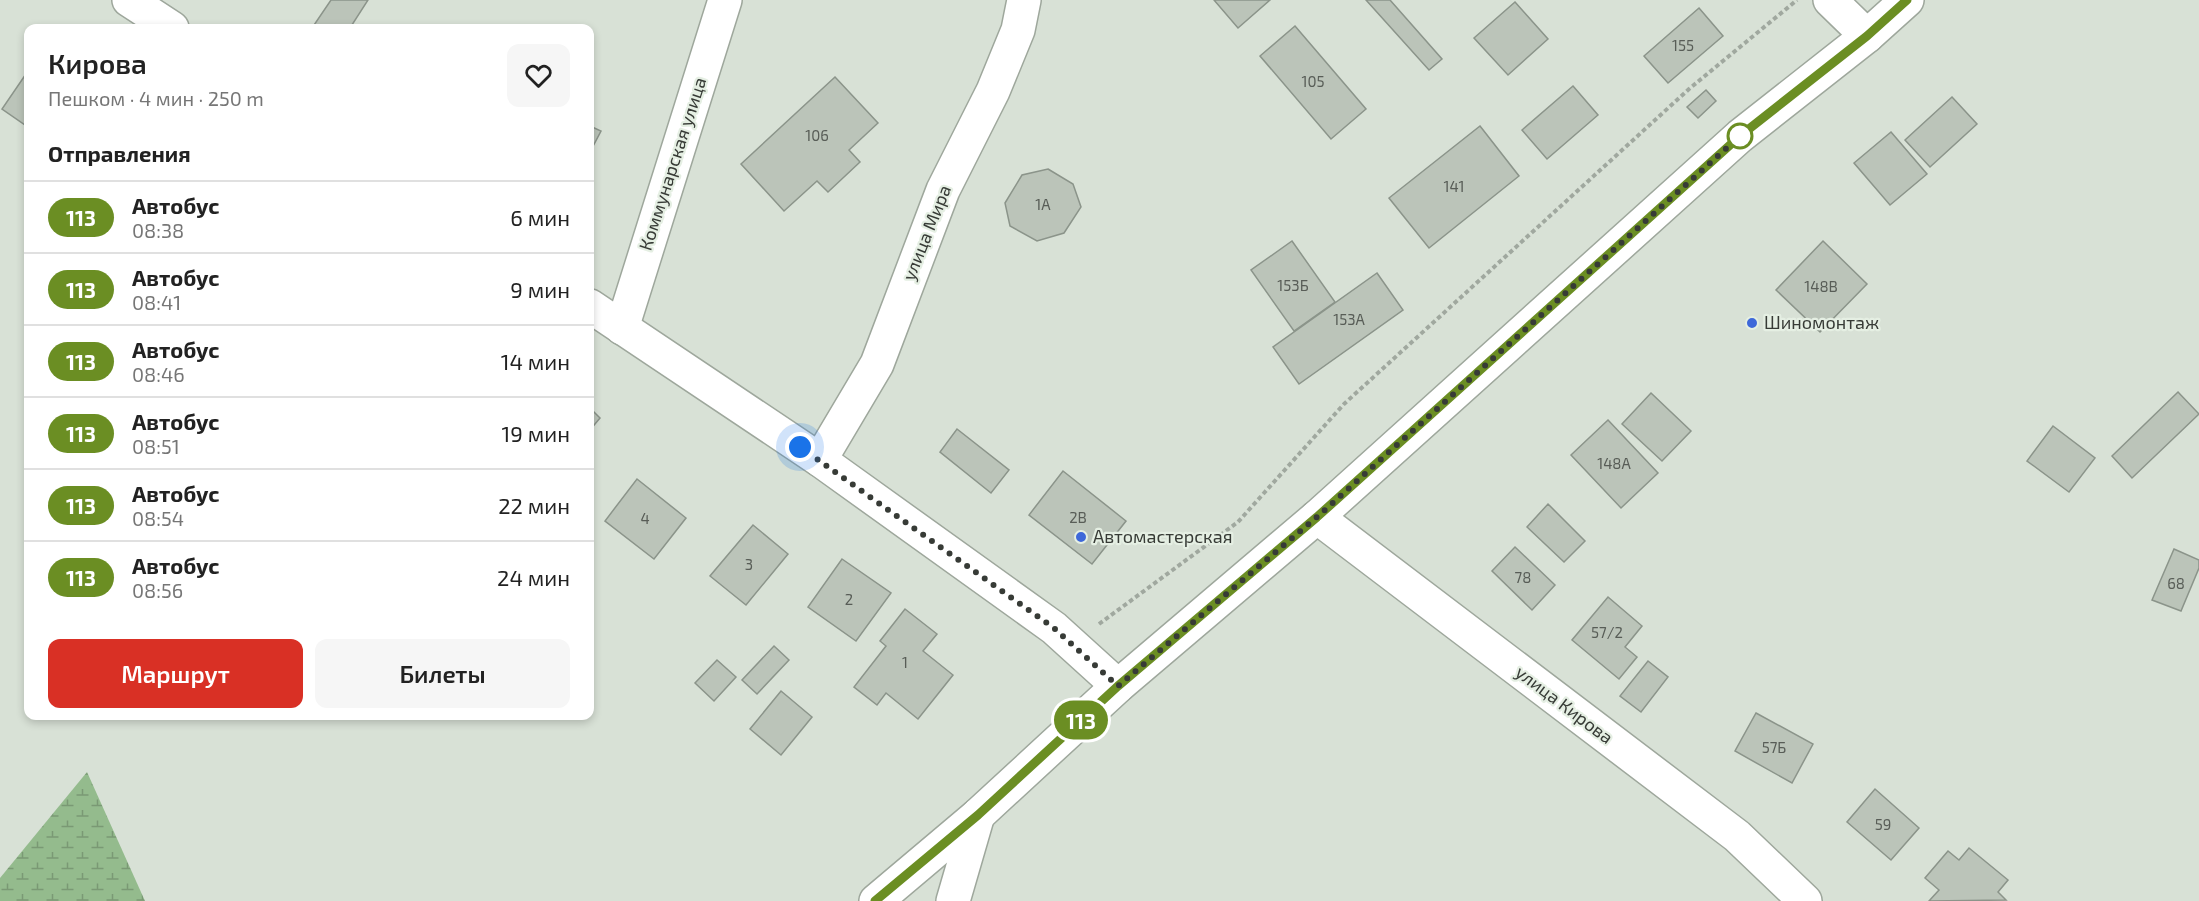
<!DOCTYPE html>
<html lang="ru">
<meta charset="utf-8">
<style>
body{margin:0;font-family:"Exo 2",sans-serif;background:#f6f6f6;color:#222;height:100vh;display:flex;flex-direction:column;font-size:22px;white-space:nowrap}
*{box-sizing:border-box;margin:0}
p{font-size:20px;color:#767676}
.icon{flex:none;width:33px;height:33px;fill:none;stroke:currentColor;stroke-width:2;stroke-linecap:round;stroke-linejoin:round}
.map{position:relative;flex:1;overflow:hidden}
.sheet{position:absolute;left:24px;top:24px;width:570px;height:696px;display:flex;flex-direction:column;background:#fff;border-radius:12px;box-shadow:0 3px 9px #0003}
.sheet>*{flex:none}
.badge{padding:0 12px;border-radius:20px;font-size:21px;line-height:39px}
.you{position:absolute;width:30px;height:30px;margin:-15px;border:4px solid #fff;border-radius:50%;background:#1a73e8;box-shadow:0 0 0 9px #1a73e833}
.map>.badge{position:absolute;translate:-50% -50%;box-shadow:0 0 0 3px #fff}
h2{padding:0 24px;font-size:22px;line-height:54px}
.round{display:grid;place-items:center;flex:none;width:63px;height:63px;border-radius:12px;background:#f6f6f6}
.summary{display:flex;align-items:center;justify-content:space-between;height:102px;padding:0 24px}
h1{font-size:28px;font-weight:600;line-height:45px}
.button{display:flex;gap:12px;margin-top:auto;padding:12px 24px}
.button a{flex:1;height:69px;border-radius:12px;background:#d93025;color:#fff;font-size:24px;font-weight:600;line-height:69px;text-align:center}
.button a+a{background:#f6f6f6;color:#222}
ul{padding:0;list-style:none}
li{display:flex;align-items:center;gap:18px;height:72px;padding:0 24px;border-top:2px solid #e0e0e0}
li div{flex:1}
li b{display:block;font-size:22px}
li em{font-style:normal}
li .badge{min-width:66px;font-weight:700;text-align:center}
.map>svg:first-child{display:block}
.wetland{fill:url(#wetland-marsh)}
.building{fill:#bbc4b9;stroke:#8b948a;stroke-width:1.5}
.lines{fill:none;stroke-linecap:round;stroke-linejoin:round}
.minor-casing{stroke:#9ea79c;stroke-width:36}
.major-casing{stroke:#9ea79c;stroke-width:36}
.path{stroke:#a0a89f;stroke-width:4;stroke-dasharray:4.5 3;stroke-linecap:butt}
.minor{stroke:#fff;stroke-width:33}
.major{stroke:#fff;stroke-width:33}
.line-casing{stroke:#fff;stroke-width:14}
.line{stroke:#6b8e23;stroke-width:9}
.walk{stroke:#373b36;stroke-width:6;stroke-dasharray:0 10.8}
.stop-dot{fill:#fff;stroke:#6b8e23;stroke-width:3}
.poi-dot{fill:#3e68d9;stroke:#e5efe3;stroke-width:2}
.labels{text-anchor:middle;stroke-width:4.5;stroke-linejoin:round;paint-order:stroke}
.number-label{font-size:15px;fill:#585d57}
.street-label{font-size:18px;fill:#373b36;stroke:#e5efe3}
.poi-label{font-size:18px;fill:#373b36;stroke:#e5efe3;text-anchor:start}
</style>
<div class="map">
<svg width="2199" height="901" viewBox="0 0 2199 901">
<defs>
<pattern id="wetland-marsh" width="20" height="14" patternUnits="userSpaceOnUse" patternTransform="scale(1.5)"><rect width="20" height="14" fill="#94bb8d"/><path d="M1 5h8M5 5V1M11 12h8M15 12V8" fill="none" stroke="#7a9974"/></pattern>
</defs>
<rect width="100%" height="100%" fill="#d8e1d6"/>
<polygon class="wetland" points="87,772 145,901 0,901 0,878"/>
<g class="building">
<polygon points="331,0 368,0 350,28 312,28"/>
<polygon points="1214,0 1270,0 1238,28"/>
<polygon points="1366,0 1390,0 1442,59 1429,70"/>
<polygon points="1515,2 1548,39 1508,75 1474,38"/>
<polygon points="1699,8 1723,36 1668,83 1644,56"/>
<polygon points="1295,26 1366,109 1331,139 1260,56"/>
<polygon points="28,71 28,127 2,109"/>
<polygon points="835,77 878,123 849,150 860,162 828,192 817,181 784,211 741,164"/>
<polygon points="1573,86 1598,115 1547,159 1522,130"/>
<polygon points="1706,90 1716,101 1698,118 1687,107"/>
<polygon points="1952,97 1977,124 1930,167 1905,140"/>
<polygon points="590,126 601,131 590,152"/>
<polygon points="1480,126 1519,176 1429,248 1389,198"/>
<polygon points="1891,132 1927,174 1890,205 1854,163"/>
<polygon points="1048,169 1073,184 1081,207 1064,233 1037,241 1010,226 1005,203 1022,175"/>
<polygon points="1292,241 1335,302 1294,331 1251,270"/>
<polygon points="1823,241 1867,284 1820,332 1776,290"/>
<polygon points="1377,273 1403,310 1299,384 1273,347"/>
<polygon points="2178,392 2199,414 2132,478 2112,456"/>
<polygon points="1651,393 1691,431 1662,461 1622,424"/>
<polygon points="590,408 600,418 590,430"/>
<polygon points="1608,420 1658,473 1621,508 1571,455"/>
<polygon points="2053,426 2095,458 2069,492 2027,461"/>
<polygon points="957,429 1009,470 991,493 940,452"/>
<polygon points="1063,471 1126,521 1092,564 1029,515"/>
<polygon points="637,479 686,518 654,559 605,521"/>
<polygon points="1548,504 1585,541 1564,562 1527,527"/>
<polygon points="753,525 788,554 746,605 710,576"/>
<polygon points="1515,547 1555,585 1532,610 1492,571"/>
<polygon points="2174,549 2199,560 2199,568 2181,611 2152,600"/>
<polygon points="842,559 891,593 856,641 808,607"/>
<polygon points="1608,597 1642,626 1625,647 1637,657 1619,679 1572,640"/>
<polygon points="905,609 937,634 923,651 953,675 918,719 886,693 877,705 854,687 886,646 880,641"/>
<polygon points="774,646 789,660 757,694 742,680"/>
<polygon points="717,660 736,677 714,701 695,683"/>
<polygon points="1648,661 1668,677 1641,712 1620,696"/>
<polygon points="781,691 812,717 781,755 750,729"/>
<polygon points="1756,713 1813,744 1792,783 1735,751"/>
<polygon points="1875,789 1919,828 1891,860 1847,822"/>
<polygon points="1969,848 2008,880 1998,892 2006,900 1929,901 1939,890 1925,878 1948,851 1959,860"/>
</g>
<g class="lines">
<defs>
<g id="minor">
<polyline points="129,0 172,28"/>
<polyline points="1830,0 1867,36"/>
<polyline points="590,306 820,460 1054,628 1118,686"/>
<polyline points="622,328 725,0"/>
<polyline points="820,460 877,364 943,190 993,91 1018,30 1024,0"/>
<polyline points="1317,517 1737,836 1805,901"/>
<polyline points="953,901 978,815"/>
</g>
<polyline id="major" points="876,901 978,815 1118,686 1317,517 1740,136 1867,36 1907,0"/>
</defs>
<use href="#minor" class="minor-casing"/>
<use href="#major" class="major-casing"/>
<polyline class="path" points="1099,624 1238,522 1344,404 1689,89 1797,0"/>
<use href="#minor" class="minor"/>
<use href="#major" class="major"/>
</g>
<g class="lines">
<defs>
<polyline id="line" points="875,901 978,815 1118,686 1317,517 1740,136 1867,36 1907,0"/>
</defs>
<use href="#line" class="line-casing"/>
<use href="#line" class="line"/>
<polyline class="walk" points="800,447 1054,628 1118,686 1317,517 1740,136"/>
</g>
<circle class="stop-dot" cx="1740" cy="136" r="12"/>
<g class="poi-dot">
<circle cx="1752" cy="323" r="6"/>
<circle cx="1081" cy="537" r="6"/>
</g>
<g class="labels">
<g class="number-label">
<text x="1683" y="51">155</text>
<text x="1313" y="87">105</text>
<text x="817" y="141">106</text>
<text x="1454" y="192">141</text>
<text x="1043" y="210">1А</text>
<text x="1293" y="291">153Б</text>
<text x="1821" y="292">148В</text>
<text x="1349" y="325">153А</text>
<text x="1614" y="469">148А</text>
<text x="1078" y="523">2В</text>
<text x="645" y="524">4</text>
<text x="749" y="570">3</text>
<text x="1523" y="583">78</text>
<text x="2176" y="589">68</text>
<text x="849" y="605">2</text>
<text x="1607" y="638">57/2</text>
<text x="905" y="668">1</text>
<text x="1774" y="753">57Б</text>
<text x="1883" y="830">59</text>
</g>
<g class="street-label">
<text transform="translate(673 164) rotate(-72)" y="6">Коммунарская улица</text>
<text transform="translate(927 233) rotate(-68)" y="6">улица Мира</text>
<text transform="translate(1564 705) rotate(37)" y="6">улица Кирова</text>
</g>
<g class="poi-label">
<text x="1764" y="329">Шиномонтаж</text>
<text x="1093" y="543">Автомастерская</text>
</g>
</g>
</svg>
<div class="you" style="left:800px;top:447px"></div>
<b class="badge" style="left:1081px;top:720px;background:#6b8e23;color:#fff">113</b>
<section class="sheet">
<div class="summary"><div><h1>Кирова</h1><p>Пешком · 4 мин · 250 m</p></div><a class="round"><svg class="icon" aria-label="heart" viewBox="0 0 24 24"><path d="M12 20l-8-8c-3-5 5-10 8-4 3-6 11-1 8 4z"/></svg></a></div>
<h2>Отправления</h2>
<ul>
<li><span class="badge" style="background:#6b8e23;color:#fff">113</span><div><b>Автобус</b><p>08:38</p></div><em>6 мин</em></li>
<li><span class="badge" style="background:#6b8e23;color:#fff">113</span><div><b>Автобус</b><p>08:41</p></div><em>9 мин</em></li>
<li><span class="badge" style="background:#6b8e23;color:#fff">113</span><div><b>Автобус</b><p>08:46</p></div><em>14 мин</em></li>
<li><span class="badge" style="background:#6b8e23;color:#fff">113</span><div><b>Автобус</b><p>08:51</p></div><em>19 мин</em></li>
<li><span class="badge" style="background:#6b8e23;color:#fff">113</span><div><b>Автобус</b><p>08:54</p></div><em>22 мин</em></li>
<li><span class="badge" style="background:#6b8e23;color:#fff">113</span><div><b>Автобус</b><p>08:56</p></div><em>24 мин</em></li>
</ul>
<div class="button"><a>Маршрут</a><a>Билеты</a></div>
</section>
</div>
